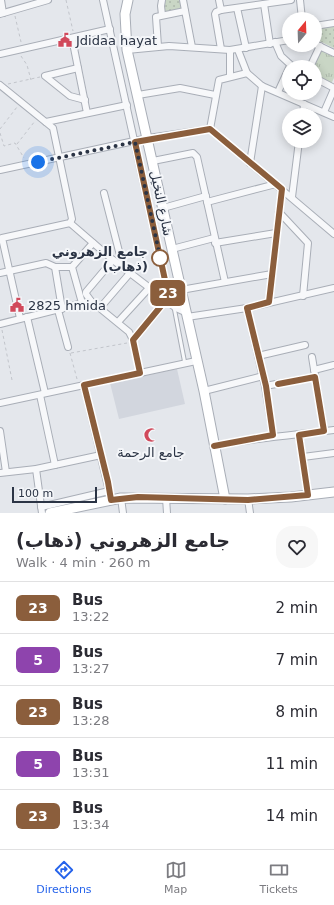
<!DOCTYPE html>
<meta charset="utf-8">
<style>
body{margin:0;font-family:"DejaVu Sans",Cairo,sans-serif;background:#f7f7f7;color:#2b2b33;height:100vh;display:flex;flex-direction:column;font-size:15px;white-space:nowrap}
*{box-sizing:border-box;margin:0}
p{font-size:13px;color:#7c7c81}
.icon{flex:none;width:22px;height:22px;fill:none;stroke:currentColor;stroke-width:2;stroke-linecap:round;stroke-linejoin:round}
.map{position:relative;height:513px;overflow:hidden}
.panel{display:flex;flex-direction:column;background:#fff;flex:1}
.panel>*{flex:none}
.badge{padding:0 8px;border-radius:6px;font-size:14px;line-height:26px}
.needle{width:26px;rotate:19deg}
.controls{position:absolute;left:282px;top:12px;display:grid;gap:8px}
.controls a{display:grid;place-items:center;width:40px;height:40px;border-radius:50%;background:#fff;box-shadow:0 2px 10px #0003;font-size:20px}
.scale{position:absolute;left:12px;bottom:10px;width:85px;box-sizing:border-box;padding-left:4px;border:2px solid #2b3445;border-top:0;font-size:11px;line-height:14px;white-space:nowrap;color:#2b3445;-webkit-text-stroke:3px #f4f6f9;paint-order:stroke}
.you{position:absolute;width:20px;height:20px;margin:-10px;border:3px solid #fff;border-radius:50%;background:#1a73e8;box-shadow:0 0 0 6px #1a73e833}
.map>.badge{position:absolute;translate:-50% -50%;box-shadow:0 0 0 2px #fff}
.round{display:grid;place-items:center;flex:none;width:42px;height:42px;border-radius:16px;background:#f7f7f7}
.headline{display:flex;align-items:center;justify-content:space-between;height:68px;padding:0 16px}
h1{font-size:19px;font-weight:700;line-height:30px}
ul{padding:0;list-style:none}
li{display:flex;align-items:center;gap:12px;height:52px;padding:0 16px;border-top:1px solid #e1e1e2}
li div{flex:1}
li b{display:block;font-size:15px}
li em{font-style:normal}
li .badge{min-width:44px;font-weight:700;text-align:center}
.menu{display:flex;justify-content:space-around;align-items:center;height:56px;border-top:1px solid #e1e1e2;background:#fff;font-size:11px;color:#7c7c81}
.menu a{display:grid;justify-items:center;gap:2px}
.menu .on{color:#2563eb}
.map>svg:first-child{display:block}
.built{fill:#d2d6de}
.grass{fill:url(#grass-dots)}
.park{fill:url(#park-tufts)}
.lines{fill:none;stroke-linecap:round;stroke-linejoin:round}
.lane-casing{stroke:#a9aeb7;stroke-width:5}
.street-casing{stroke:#a9aeb7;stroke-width:8}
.secondary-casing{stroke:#a9aeb7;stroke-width:11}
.path{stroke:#c2c5cb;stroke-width:1;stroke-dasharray:3 3;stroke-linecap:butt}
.lane{stroke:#f7f8fa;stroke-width:3}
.street{stroke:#f7f8fa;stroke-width:6}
.secondary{stroke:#fff;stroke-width:9}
.line-casing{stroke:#fff;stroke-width:9}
.line{stroke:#8b5e3c;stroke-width:6}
.walk{stroke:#2b3445;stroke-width:4;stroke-dasharray:0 7.2}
.stop-dot{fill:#fff;stroke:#8b5e3c;stroke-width:2}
.labels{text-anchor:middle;stroke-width:4;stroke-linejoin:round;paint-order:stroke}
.poi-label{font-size:13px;fill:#2b3445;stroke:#f4f6f9;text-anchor:start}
.street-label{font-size:13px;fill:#2b3445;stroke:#f4f6f9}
.stop-label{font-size:13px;font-weight:bold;fill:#2b3445;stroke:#f4f6f9;text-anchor:end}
</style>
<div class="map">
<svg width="334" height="513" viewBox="0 0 334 513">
<defs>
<pattern id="grass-dots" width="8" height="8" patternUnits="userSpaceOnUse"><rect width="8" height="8" fill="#c9d6c5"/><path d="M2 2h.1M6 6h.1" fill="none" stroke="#adb8ab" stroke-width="1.8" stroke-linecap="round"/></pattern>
<pattern id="park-tufts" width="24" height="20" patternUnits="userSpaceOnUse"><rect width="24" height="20" fill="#c9d6c5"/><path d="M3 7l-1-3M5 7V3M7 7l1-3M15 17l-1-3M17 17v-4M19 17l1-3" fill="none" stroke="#adb8ab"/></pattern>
</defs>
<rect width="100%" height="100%" fill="#e4e7ec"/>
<polygon class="built" points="177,369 185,404 119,419 110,383"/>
<g class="grass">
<polygon points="164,0 182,0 183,9 163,13"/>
<polygon points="334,25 334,48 315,39 315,28"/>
</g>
<polygon class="park" points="319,49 334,56 334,78 331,84 315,75 315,67 311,67"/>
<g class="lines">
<defs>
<polyline id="lane" points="174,307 185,364"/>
<g id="street">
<polyline points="1,0 3,13"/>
<polyline points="103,0 170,303"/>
<polyline points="183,0 192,47"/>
<polyline points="219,0 221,10 291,0"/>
<polyline points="300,0 302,19"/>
<polyline points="264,4 270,44"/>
<polyline points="237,8 246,48"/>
<polyline points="0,14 48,0"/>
<polyline points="162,15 161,6 162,0"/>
<polyline points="315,26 334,23"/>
<polyline points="72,38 87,113"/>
<polyline points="275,42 281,56 293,67"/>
<polyline points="315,44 334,53"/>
<polyline points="158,46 156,17 185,11"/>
<polyline points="221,49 215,14 216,12 221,10"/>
<polyline points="127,50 169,46 230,50 289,40"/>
<polyline points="230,50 230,76"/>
<polyline points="238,50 247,73 262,86 334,117"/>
<polyline points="0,54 110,29"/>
<polyline points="310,67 320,46"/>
<polyline points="78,68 45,76 70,96 85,100"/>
<polyline points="315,78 334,88"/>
<polyline points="0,85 53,128 72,219 70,223 2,238 20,318"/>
<polyline points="278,92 289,68"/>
<polyline points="138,95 180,88 215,95"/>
<polyline points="324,112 334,89"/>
<polyline points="303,115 304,104"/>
<polyline points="46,122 127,105"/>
<polyline points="210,129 219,80 247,73"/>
<polyline points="153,161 193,153 197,157 225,282"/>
<polyline points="250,163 262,86"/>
<polyline points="0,170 148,138 210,129 334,234"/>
<polyline points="104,193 123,267"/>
<polyline points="292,197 299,141"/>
<polyline points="207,202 276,184"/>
<polyline points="163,208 206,196"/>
<polyline points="279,212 308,243 303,296"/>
<polyline points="70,223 113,260 176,308 185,312"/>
<polyline points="215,243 276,233"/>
<polyline points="172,249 214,238"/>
<polyline points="55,267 62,309"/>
<polyline points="0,273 46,263 55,267 72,267"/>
<polyline points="181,290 272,274"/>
<polyline points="91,301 86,294 86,292 113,260"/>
<polyline points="269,302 282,189"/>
<polyline points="82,303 72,267 93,243"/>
<polyline points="100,308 130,273"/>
<polyline points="247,308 265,386 273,435"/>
<polyline points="58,310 68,347"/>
<polyline points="27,317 45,393"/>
<polyline points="187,317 247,308 334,288"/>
<polyline points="118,322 150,287"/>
<polyline points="0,324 91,301 129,332 133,340 140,373"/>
<polyline points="133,340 166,300"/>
<polyline points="258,356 305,345"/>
<polyline points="312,357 324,431"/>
<polyline points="314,370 334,365"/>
<polyline points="265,386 315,377"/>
<polyline points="204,391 263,376"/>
<polyline points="40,395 55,465"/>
<polyline points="0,403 196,361"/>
<polyline points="0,431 6,472"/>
<polyline points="299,435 308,495"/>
<path d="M214 446C254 438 294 435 334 430"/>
<polyline points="303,457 334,453"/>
<polyline points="36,469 42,513"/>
<polyline points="0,473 36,469 101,455"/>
<polyline points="121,498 123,513"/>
<polyline points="166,498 167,513"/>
<polyline points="248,499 250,513"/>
<polyline points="41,507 109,491 84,385"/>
</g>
<g id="secondary">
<polyline points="128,0 125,14 127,50 204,391 225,499"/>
<polyline points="50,513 121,498 248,499 291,497 334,492"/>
</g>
</defs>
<use href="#lane" class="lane-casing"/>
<use href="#street" class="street-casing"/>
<use href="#secondary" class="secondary-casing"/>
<g class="path">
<polyline points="66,0 73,31"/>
<polyline points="15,16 21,42"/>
<polyline points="21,56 27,65 31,80"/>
<polyline points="8,84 40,77"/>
<polyline points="0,129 17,107"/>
<polyline points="0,133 4,146 15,143 24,158"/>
<polyline points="17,144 35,121"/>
<polyline points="2,330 12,380"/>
<polyline points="70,353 77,379"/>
<polyline points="71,353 127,343"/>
</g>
<use href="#lane" class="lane"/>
<use href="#street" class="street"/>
<use href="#secondary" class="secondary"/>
</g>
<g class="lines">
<defs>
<polyline id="line" points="214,446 273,435 266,386 247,308 269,302 282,189 210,129 135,142 170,303 166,300 133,340 140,373 84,385 108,482 111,500 138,497 248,500 308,495 299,435 324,431 315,377 278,384"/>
</defs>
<use href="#line" class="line-casing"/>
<use href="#line" class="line"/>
<polyline class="walk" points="38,162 135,142 161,261 160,258"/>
</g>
<defs>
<symbol id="civic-bare" viewBox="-9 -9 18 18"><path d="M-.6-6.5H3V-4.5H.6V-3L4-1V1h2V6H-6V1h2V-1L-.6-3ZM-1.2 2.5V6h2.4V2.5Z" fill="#d1495b" stroke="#f4f6f9" stroke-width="2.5" paint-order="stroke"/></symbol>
<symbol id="mosque-bare" viewBox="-9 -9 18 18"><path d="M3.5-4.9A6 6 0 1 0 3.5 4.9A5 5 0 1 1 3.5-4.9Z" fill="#d1495b" stroke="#f4f6f9" stroke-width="2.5" paint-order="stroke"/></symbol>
</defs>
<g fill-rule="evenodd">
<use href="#civic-bare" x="55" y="30" width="20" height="20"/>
<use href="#civic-bare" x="7" y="295" width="20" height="20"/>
<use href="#mosque-bare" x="141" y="425" width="20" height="20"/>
</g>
<circle class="stop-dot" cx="160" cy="258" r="8"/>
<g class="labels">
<g class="poi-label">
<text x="76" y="45">Jdidaa hayat</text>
<text x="28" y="310">2825 hmida</text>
<text x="151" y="457" text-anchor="middle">جامع الرحمة</text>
</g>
<g class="street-label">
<text transform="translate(162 203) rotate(78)" y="5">شارع النخيل</text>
</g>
<g class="stop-label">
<text x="148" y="256">جامع الزهروني<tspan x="148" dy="15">(ذهاب)</tspan></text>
</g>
</g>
</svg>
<div class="controls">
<a><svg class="needle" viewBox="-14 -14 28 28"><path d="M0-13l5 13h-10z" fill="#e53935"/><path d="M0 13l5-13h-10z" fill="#7c7c81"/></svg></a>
<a><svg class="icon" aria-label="locate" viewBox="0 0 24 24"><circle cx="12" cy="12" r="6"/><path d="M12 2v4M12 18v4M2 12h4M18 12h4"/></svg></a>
<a><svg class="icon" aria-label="layers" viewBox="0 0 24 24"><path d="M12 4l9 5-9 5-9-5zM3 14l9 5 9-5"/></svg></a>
</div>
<div class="scale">100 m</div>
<div class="you" style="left:38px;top:162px"></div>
<b class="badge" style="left:168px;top:293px;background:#8b5e3c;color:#fff">23</b>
</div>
<section class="panel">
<div class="headline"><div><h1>جامع الزهروني (ذهاب)</h1><p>Walk · 4 min · 260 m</p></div><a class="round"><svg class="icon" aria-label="heart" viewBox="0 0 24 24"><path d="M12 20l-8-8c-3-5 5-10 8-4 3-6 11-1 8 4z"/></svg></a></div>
<ul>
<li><span class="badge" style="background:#8b5e3c;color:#fff">23</span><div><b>Bus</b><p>13:22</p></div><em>2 min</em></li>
<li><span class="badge" style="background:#8e44ad;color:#fff">5</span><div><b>Bus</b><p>13:27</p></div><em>7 min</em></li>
<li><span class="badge" style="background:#8b5e3c;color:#fff">23</span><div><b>Bus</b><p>13:28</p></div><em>8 min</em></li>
<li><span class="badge" style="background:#8e44ad;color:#fff">5</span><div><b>Bus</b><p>13:31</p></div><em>11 min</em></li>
<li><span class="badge" style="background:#8b5e3c;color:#fff">23</span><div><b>Bus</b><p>13:34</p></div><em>14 min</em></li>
</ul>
</section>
<nav class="menu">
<a class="on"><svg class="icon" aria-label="directions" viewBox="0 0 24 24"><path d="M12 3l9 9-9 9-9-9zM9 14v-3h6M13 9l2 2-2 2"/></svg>Directions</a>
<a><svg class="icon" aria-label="map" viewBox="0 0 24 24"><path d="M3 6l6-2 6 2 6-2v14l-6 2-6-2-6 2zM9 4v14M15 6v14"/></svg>Map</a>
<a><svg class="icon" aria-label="tickets" viewBox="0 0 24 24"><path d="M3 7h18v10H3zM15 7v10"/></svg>Tickets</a>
</nav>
